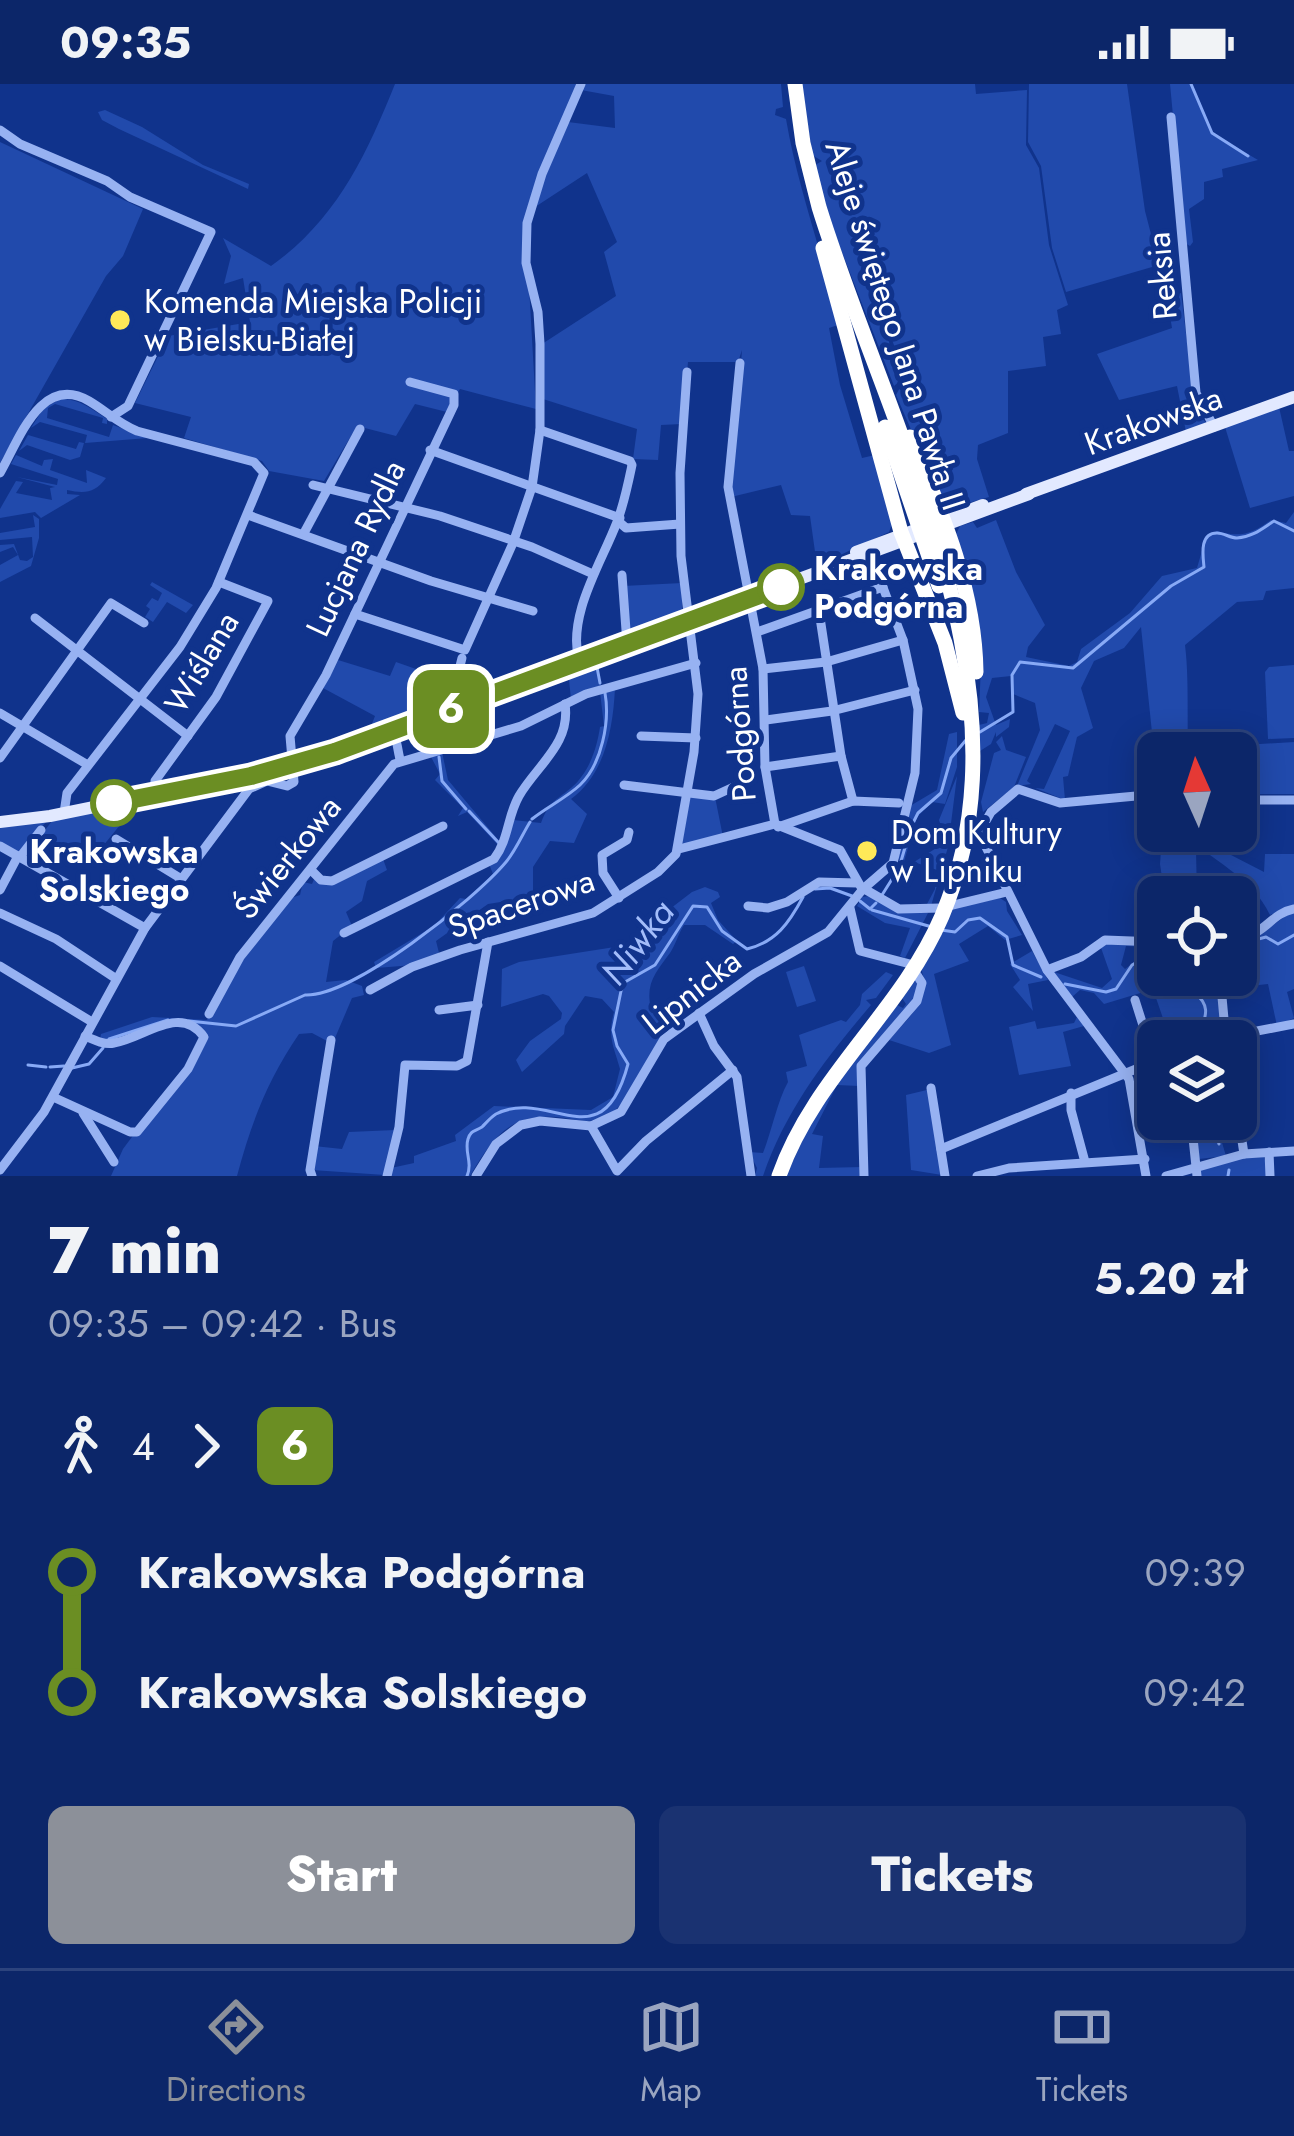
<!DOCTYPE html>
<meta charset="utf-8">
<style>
body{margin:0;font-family:Jost,sans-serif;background:#1a3271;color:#f1f3f6;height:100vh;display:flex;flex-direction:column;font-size:45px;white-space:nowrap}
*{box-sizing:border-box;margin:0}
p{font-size:39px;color:#9aa5c0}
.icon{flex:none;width:66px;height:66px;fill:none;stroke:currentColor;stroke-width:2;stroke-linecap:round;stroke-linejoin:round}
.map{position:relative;height:1092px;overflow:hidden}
.details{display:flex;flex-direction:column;background:#0c2669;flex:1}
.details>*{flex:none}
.badge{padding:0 24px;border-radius:18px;font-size:42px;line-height:78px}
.needle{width:78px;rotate:357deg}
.fabs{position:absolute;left:1137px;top:648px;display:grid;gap:24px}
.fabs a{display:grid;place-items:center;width:120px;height:120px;border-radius:18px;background:#0c2669;box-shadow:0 6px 30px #0003,0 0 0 3px #2c437d;font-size:60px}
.map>.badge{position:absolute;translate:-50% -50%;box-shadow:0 0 0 6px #fff}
.legs{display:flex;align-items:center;gap:18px;height:132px;padding:0 48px;font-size:39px}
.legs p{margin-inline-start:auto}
.head{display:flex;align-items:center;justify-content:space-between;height:204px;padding:0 48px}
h1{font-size:66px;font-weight:800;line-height:90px}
.button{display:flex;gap:24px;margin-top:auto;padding:24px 48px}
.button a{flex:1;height:138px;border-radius:18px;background:#8c9099;color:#fff;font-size:48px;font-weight:800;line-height:138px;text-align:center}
.button a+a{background:#1a3271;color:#f1f3f6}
ul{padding:0 48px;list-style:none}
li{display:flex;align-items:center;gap:42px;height:120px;font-size:45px}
li i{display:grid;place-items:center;width:18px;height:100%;margin:0 15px;background:currentColor}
li i::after{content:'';width:30px;height:30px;margin:-15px;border:9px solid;border-radius:50%;background:#0c2669}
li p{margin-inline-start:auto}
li:first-child i{background:linear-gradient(#0000 50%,currentColor 0)}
li:last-child i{background:linear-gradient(currentColor 50%,#0000 0)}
.status{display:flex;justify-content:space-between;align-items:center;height:84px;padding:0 60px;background:#0c2669;direction:ltr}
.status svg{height:33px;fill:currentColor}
.dock{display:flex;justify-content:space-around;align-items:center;height:168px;border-top:3px solid #2c437d;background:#0c2669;font-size:33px;color:#9aa5c0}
.dock a{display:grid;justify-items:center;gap:6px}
.dock .current{color:#8c9099}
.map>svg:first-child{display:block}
.green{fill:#214aac}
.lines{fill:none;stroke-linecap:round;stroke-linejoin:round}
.stream{stroke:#88aaf6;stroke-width:3}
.minor{stroke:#97b2f2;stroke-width:9}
.major{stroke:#e2e9ff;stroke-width:12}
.highway{stroke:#fff;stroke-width:15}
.line-1-casing{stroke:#fff;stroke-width:27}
.line-1{stroke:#6b8e23;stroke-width:18}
.poi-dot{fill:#ffe958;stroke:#10338c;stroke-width:4.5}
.stop-1-dot{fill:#fff;stroke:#6b8e23;stroke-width:6}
.labels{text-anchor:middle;stroke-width:10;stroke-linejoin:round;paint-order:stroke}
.street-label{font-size:33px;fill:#fff;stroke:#10338c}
.poi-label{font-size:33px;fill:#fff;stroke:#10338c;text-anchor:start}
.stop-label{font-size:33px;font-weight:bold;fill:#fff;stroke:#10338c;text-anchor:start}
.water-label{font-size:36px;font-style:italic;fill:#a3bdfa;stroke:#10338c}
</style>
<div class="status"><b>09:35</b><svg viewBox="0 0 49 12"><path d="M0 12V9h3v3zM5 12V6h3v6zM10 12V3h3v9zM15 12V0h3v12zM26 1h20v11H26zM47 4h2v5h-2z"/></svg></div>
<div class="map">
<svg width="1294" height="1092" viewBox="0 0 1294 1092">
<rect width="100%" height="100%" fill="#10338c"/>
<g class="green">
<path d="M395 0H577L531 116 529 202 536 325 460 305 447 328 415 320 396 352 357 342 324 397 269 387 262 377 184 354 191 333 135 319 168 252 250 238 243 194 224 200 231 172 223 154 271 182C336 136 366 72 395 0Z"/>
<path d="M583 0H781L783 23 776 25 775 31 786 35C798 106 824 171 838 241L829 244 840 301 862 374 875 371 893 438 889 448 817 482 810 432 791 431 781 401 731 413 742 266 738 278H688L682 340 661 341 658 376 633 375 637 345 543 315 542 260 616 212 604 168 617 158 587 89 532 125 568 38 615 44 614 12 581 6Z"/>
<polygon points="802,0 975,0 976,10 1027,6 1026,61 1039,84 1049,161 1068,221 1057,226 1061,250 1043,253 1046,282 1008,287 1008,349 978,361 977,375 989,413 951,424 943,419 896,311 906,292 885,238 897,229 870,237 883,239 901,296 894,302 824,122 815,81 822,77 812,71"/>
<polygon points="1029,0 1127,0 1145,127 1159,181 1066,208 1052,164 1041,82 1028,58"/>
<polygon points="1170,0 1190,0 1212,49 1258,76 1222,85 1223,93 1204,98 1204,115 1189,125 1193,158 1190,162 1185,159"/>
<polygon points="105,26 142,43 203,81 249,100 248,105 119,45 102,36 98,28"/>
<polygon points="0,58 143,125 123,172 106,192 0,379"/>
<polygon points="1181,209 1194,315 1190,319 1206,339 1186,348 1177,302 1119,316 1097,270 1172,244 1167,214"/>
<path d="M60 315C78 314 92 325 107 335V340L102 339 103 334 55 320 48 324 47 334 109 353 113 341 148 354 85 359 87 351 40 338 31 344 43 325Z"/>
<polygon points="1279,323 1289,367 1294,367 1294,412 1250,424 1225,343"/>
<polygon points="28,351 76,365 79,358 84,359 80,373 70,376 27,361 19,367"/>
<path d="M16 371 42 382 44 376 53 375 50 386 87 399 86 386 106 394C95 409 85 410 67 406V410L80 411 41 434 35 428 0 434V425L16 397 23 398 16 409 52 416 50 404 55 403 17 393 57 401 58 395 11 380Z"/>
<path d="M1294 428V504L1266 507 1263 516 1237 518 1185 561C1189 593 1187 632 1188 667L1185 668 1182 660H1167L1165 669H1158V706L1141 543 1124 564 1094 577 1081 604 1093 644 1077 653 1068 692 1063 693 1065 716 1035 704 1044 705 1070 647 1055 640 1027 697 1031 700 1017 702 1040 646 1035 619 1013 610 1011 592 992 594 986 613 996 641 1010 635 1009 643 996 653V648L991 660 980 667 979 641 987 639 989 629 979 628 981 580 955 452 960 442 973 438 977 444 996 436 1016 488 1045 541 1028 563 1026 573 1069 582 1077 578 1081 565 1130 529 1162 492 1197 484 1206 453 1217 447C1240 454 1252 450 1271 436L1286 439Z"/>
<polygon points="33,431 39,435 39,454 31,482 0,498 0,481 18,471 13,463 0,468 0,461 14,460 20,476 27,477 33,473 32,453 0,456 0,449 35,443"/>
<polygon points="152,498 193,521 186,529 167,518 153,538 145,533 150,525 146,522 152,514 158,517 162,509 150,501"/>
<polygon points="682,499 682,532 630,553 623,502"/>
<polygon points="596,575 601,601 571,615 568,586"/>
<polygon points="338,576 390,592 396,578 453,598 447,617 435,626 368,650 375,632 323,604"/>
<polygon points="1294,581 1294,654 1268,655 1265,588 1269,583"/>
<path d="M615 604C613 645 605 690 571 715L587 730 574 759 550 757 533 783V813L488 820 436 857 440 873 414 881 376 884 374 878 434 842 460 814 466 815 493 790 489 780 513 736 541 739C549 718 555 717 571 704 589 689 597 664 600 643L604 642 600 608Z"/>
<polygon points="957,648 957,683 945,720 932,718 917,733 903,781 898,774 910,722 937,706 949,650"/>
<polygon points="1002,652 1006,666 1026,673 1014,703 983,728 981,718 994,669 1001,666 996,658"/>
<polygon points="1294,658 1294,710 1236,710 1236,669 1192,669 1196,664"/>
<polygon points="442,668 448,696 500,758 498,761 467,728 458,732 463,724 435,696 440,690 430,671"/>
<polygon points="957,692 948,763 931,822 927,820 935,805 937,786 914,778 946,758 939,736"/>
<polygon points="690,713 715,713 723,753 688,763 682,759"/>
<polygon points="137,720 90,778 42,750 52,737"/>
<polygon points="47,737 19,768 0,758 0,742"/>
<polygon points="1167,747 1177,747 1196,766 1197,813 1165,813 1160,780 1162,752"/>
<path d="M1181 747H1199L1200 755 1264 788 1265 770H1294V822L1270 831C1252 792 1211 777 1181 747Z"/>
<path d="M383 775 387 786 367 797 362 817 346 828 352 842 333 857 326 898 346 896 362 902 364 911 352 914 335 954 327 957 312 949 299 950C268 995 251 1039 237 1092H111L123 1065 207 952C183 923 132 953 100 956L101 950 152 933 207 936 233 889 291 814 300 811 303 798 312 800 315 793 322 798Z"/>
<path d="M705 803 718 808 720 813 711 819 718 836 737 857 733 860 705 841H684C678 850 676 860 670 869 656 888 645 899 651 925L665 920 675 941C643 966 636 1014 610 1030 595 1040 582 1037 565 1034 512 1027 495 1050 470 1092H390L391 1084 414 1079V1072L456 1057 455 1051 494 1022 591 1026 613 1013 620 985C614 963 607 953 614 928L602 915 585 912 565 942 564 950 522 988 516 976 530 957 561 935 562 929 549 912 543 910 501 923 502 885 519 878 634 860 662 831 692 808Z"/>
<polygon points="870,812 898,827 928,829 905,874 900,872 910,844 885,839 857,822 862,813"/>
<path d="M1000 814 1006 818 1007 827 1022 851 1005 856 988 842 959 860 969 877 934 890 951 961 929 969 889 956C907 935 933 915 921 885L951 825Z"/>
<polygon points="1294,826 1294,905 1287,908 1294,934 1277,942 1268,900 1250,902 1248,893 1223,891 1236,891 1236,857 1259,851"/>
<polygon points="1116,857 1148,863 1126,862 1121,881 1125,885 1158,860 1158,891 1218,891 1224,953 1179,957 1177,946 1168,949 1155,911 1147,907 1104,920 1094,909 1080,906 1072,913 1054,888 1102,904 1112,895 1100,861"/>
<polygon points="1032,867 1048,896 1028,900 1033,927 1013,903 1020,896 1010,880"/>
<polygon points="804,882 816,917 797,923 786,888"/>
<path d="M886 888 893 891 876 914 866 916 871 921C826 974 786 1025 763 1092H755L757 1084 749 1068 763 1069C772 1046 777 1018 788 998L786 988 807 982 799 951 841 936 846 938 860 921 862 910Z"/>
<polygon points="917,891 917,912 864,972 859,1002 837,1001 812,1050 823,1052 819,1084 862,1083 862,1092 786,1092 818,1023 897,921 903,924 906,920 902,914"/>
<polygon points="1077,933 1084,942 1063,948 1071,982 1019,991 1009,943 1035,937 1037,945 1074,939"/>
<polygon points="931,1005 942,1091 911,1086 906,1011"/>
<polygon points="1193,1035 1215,1035 1226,1072 1199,1075"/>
<polygon points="395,1046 385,1091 312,1086 314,1062 342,1065 349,1048"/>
<polygon points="1264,1073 1269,1092 1198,1092 1201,1086 1240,1074"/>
</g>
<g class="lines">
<g class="stream">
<polyline points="1191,0 1212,49 1248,72"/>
<polyline points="596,578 600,599"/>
<path d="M980 648 1013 628 1012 591 1020 578 1073 584 1171 502 1204 483C1203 472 1199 449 1217 449 1224 449 1230 454 1237 454 1253 453 1263 444 1274 437L1294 447"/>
<polyline points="439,673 442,697 466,725"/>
<polyline points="469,727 499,759"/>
<path d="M532 735C547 723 566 714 580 701 602 680 610 637 605 609"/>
<polyline points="815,805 830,804 852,812"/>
<polyline points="882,811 899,784 911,743 918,729 941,709 951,674 966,656"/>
<polyline points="860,817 870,825 876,819"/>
<polyline points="872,826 932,843"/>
<polyline points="941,846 955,848 968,836 980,834 1007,853 1013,881 1041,893"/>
<polyline points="1236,861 1266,853 1278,860 1294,851"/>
<path d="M1171 891 1178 909 1186 913 1194 908C1215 925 1202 937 1198 957"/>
<polyline points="1065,900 1106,908 1116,905 1132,881 1158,866"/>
<path d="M189 937 236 942 305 911C353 913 474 816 506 778 516 766 522 751 530 738"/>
<polyline points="109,955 168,936"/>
<polyline points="28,981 46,983"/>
<polyline points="50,983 64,982"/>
<polyline points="72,984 89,980 103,964"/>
<polyline points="1212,1035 1219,1060"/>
<path d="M467 1092C473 1078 464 1068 468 1055 471 1046 474 1048 482 1043 486 1039 491 1033 496 1030 549 1003 602 1079 628 980L617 962 613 946 621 907 625 898 655 881 693 822 707 823 722 847 747 865C776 858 789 839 803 813"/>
<polyline points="1228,1092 1229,1086"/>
</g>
<g class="minor">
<polyline points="1171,33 1196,309 1214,343"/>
<polyline points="0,46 20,60 107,97 130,113 211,148 128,322 111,333"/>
<polyline points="740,279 728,403 763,585 765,683 775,740 840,766 861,803 899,825 941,824 1007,808"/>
<path d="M540 346 630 377 632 381C628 400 624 420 617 438 601 480 567 531 579 577"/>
<polyline points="430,366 620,434"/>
<path d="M0 389C19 356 41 289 89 317 106 327 119 340 137 347L254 378 264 389 216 504 180 563 67 709 64 729"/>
<polyline points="313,401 440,432 532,463 593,490"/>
<polyline points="248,431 431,497 533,527"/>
<polyline points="618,437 626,444 680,440"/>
<polyline points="304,449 360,345"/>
<polyline points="622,491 627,560"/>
<polyline points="819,527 841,672 853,717"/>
<polyline points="355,530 465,566 513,459 532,403 540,346 540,260 538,228 526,179 527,139 542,90 581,0"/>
<polyline points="35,534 188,652"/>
<polyline points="757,548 883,503"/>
<polyline points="763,585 826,578 903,556"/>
<polyline points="449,626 462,574"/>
<polyline points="0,629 88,681"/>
<polyline points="766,636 832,627 915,606"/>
<polyline points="394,645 400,676"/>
<polyline points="641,652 696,654"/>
<polyline points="0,674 111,519 144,539"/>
<polyline points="765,683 841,672"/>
<polyline points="624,701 714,712 740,700"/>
<polyline points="154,711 155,697 216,613 268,517 219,498"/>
<polyline points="1236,716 1294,716"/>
<polyline points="778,743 853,717 899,719"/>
<polyline points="116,755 180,794"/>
<polyline points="0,762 145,844"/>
<polyline points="679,765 775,740"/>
<polyline points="20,773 41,746"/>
<polyline points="312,787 321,796 332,797 443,742"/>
<polyline points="0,806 18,772"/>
<polyline points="619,814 603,789 602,771 627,756 629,748"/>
<polyline points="748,822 768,824 787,818 819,798 857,799"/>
<polyline points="850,824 860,867 910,880 922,899 917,917 861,982 864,1092"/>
<polyline points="0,829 56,855 115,894"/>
<path d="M344 849 494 775C509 755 507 733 519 712 537 681 571 660 565 620"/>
<path d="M1236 855C1268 850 1269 830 1294 825"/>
<polyline points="0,882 92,938"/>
<polyline points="1047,886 1081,873 1105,856 1158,858"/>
<polyline points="1220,891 1226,957"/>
<polyline points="370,906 412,883 460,866 593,829 658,788 676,770 694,668 698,610 681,472 680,389 687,288"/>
<polyline points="1135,916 1154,976"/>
<polyline points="439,926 478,921"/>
<polyline points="699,929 714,962 737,993 751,1092"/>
<polyline points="209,930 240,873 394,680 521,642 586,610 696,579"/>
<polyline points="1226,953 1294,940"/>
<polyline points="931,1004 945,1092"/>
<polyline points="1071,1009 1071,1026 1085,1078"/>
<path d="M53 1013 130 1048H137L188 985 204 953C180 919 143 955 114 959 104 961 94 956 85 952"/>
<polyline points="1236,1017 1244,1070"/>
<polyline points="83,1029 114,1078"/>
<polyline points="1191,1035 1197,1092"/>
<polyline points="591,1042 617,1087 646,1057 733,986"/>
<polyline points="941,1065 1158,976"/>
<polyline points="1269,1068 1270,1092"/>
<polyline points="0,1086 44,1028 145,844 249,705 267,697 287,702 294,698 290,652 326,591 454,321 454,310 410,298"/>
<polyline points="312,1092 310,1086 331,956"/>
<polyline points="387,1092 399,1043 405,981 457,982 467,977 488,858"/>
<polyline points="476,1092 496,1060 521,1041 540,1037 591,1042 621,1028 664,955 754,890 828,848 863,805 893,779 915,689 918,625 903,556 876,485"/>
<polyline points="977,1092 1009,1084 1145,1075"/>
<polyline points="1146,1092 1129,995 1047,886 979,749 991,728 1018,705 1060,719 1158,710"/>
<polyline points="1166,1092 1244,1070 1294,1067"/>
</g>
<g class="major">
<polyline points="1026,410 1294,313"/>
<polyline points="856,468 983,421"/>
<polyline points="0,738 50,732 251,691 318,673 1029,410"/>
</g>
<g class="highway">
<polyline points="823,164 901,448 945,559 963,629"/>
<polyline points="885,343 939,502"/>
<path d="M910 353C942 429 975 505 976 588"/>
<path d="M779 1092C814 992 901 928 942 832 1038 605 886 340 819 123L803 59 795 0"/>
</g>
</g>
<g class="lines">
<defs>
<polyline id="line-1" points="114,719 251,692 335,668 781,503"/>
</defs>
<use href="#line-1" class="line-1-casing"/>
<use href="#line-1" class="line-1"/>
</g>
<g class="poi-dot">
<circle cx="120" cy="236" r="12"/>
<circle cx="867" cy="767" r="12"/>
</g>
<g class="stop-1-dot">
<circle cx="781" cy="503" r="21"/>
<circle cx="114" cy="719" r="21"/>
</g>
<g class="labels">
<g class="street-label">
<text transform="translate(1161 192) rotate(-95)" y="12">Reksia</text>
<text transform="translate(896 241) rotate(72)" y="12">Aleje świętego Jana Pawła II</text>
<text transform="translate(1153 336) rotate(-20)" y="12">Krakowska</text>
<text transform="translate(355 464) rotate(-65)" y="12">Lucjana Rydla</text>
<text transform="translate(201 578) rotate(-59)" y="12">Wiślana</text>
<text transform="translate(739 650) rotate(-94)" y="12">Podgórna</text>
<text transform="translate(287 773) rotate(-51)" y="12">Świerkowa</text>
<text transform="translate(521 819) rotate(-19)" y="12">Spacerowa</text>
<text transform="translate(691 907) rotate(-38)" y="12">Lipnicka</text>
</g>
<g class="poi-label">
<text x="144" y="229">Komenda Miejska Policji<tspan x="144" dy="38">w Bielsku-Białej</tspan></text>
<text x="891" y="760">Dom Kultury<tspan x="891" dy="38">w Lipniku</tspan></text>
</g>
<g class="stop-label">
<text x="814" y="496">Krakowska<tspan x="814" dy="38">Podgórna</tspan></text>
<text x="114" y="779" text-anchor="middle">Krakowska<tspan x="114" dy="38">Solskiego</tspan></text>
</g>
<g class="water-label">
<text transform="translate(637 858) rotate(-53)" y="13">Niwka</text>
</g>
</g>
</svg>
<div class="fabs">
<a><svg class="needle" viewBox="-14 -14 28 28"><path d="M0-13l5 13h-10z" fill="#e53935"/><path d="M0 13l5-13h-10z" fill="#9aa5c0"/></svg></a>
<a><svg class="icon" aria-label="locate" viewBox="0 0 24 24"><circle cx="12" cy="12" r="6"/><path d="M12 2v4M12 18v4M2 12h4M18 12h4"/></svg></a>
<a><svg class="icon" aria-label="layers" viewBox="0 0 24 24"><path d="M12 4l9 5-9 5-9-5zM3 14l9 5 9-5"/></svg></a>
</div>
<b class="badge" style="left:451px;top:625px;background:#6b8e23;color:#fff">6</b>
</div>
<section class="details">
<div class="head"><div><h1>7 min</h1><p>09:35 – 09:42 · Bus</p></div><b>5.20 zł</b></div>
<div class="legs"><svg class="icon" aria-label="walk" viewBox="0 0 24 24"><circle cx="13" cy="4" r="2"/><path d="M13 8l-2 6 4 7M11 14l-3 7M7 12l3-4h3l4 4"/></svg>4<svg class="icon" aria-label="forward" viewBox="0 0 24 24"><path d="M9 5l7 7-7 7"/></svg><b class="badge" style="background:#6b8e23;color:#fff">6</b></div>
<ul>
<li><i style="color:#6b8e23"></i><b>Krakowska Podgórna</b><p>09:39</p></li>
<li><i style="color:#6b8e23"></i><b>Krakowska Solskiego</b><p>09:42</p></li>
</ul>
<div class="button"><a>Start</a><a>Tickets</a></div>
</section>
<nav class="dock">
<a class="current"><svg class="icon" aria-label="directions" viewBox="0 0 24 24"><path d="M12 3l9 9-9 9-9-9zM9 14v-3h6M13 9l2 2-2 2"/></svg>Directions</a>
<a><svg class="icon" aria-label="map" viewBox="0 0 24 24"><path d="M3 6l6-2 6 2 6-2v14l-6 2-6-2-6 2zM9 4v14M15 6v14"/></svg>Map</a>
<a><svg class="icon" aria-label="tickets" viewBox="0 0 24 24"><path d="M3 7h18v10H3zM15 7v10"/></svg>Tickets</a>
</nav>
